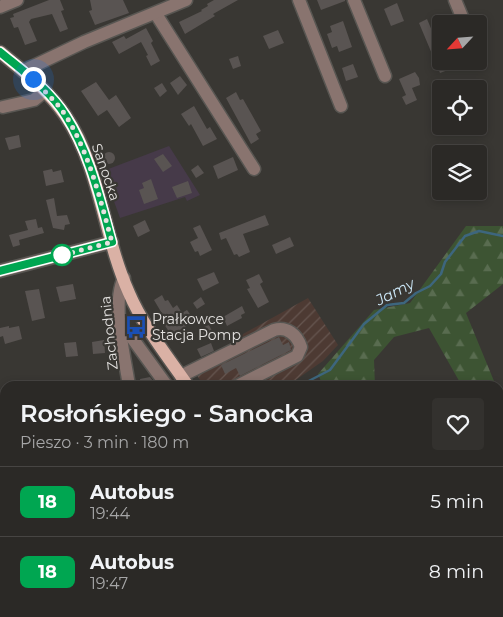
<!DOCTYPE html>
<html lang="pl">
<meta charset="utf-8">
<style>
body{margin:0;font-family:Montserrat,sans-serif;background:#33312e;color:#f1f3f6;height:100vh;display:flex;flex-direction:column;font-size:19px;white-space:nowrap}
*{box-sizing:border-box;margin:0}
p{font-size:16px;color:#a6a6a7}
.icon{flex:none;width:28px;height:28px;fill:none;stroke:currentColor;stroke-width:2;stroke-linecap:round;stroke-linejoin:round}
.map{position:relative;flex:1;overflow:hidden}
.panel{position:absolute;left:0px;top:381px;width:504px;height:236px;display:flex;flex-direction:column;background:#2b2926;border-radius:15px 15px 0 0;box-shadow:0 2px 8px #0003,0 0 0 1px #474543}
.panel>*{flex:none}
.badge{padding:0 10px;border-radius:8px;font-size:18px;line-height:32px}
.needle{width:32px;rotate:244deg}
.buttons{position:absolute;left:432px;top:15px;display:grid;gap:10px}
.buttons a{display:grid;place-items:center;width:55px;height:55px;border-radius:5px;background:#2b2926;box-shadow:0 2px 8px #0003,0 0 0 1px #474543;font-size:25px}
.you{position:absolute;width:25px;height:25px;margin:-12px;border:4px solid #fff;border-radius:50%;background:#1a73e8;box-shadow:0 0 0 8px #1a73e833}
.map>.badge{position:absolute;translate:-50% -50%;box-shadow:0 0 0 2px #fff}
.round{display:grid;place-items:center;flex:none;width:52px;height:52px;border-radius:5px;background:#33312e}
.overview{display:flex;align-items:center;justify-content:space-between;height:85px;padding:0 20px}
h1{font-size:24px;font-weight:600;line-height:38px}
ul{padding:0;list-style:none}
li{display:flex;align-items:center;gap:15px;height:70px;padding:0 20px;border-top:1px solid #474543}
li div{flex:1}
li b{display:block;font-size:19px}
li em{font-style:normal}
li .badge{min-width:55px;font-weight:700;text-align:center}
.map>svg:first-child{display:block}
.industrial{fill:url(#industrial-furrows)}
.education{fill:#463a49}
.grass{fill:url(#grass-dots)}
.forest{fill:url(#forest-firs)}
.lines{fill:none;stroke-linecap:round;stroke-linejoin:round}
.stream{stroke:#3d667e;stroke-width:2.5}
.building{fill:#595452}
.minor-casing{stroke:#585652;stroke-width:15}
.major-casing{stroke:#585652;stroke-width:15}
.path{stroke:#84827f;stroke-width:2;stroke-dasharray:2.5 4;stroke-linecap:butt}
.minor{stroke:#89746f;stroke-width:12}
.major{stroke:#dab1a5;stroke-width:12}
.line-casing{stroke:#fff;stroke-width:11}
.line{stroke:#00a651;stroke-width:8}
.walk{stroke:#e4e2e0;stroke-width:5;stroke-dasharray:0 9}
.stop-dot{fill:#fff;stroke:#00a651;stroke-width:2.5}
.labels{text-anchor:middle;stroke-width:4.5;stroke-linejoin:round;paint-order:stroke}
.street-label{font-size:14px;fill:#e4e2e0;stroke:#393733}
.poi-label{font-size:14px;fill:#e4e2e0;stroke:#393733;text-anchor:start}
.water-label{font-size:15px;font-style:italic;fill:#cbe6f6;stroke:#393733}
</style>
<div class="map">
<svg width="503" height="617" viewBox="0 0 503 617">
<defs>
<pattern id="industrial-furrows" width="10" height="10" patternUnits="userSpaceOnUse" patternTransform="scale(1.25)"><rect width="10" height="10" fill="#4d3a33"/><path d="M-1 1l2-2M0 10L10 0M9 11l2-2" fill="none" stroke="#665650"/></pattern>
<pattern id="grass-dots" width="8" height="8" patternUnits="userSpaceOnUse" patternTransform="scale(1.25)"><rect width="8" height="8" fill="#3d5433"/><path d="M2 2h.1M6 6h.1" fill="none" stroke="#596c50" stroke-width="1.8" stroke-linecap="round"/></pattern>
<pattern id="forest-firs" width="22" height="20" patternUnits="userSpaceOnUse" patternTransform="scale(1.25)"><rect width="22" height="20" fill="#3d5433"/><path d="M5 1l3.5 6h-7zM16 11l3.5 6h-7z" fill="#596c50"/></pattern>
</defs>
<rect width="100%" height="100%" fill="#393733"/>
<polygon class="industrial" points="308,298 338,345 323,361 287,386 204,386 192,368 238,344 243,334"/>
<polygon class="education" points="169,146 200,195 187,201 185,197 120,218 103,171"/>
<polygon class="grass" points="5,572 5,612 33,613 33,617 0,617 0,573"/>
<g class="forest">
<polygon points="466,226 503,226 503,284 466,313 496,386 462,386 429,328 394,337 374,360 375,386 323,386 318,374 374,310 410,303"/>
<polygon points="499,394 503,404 503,484 500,486"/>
<polygon points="5,443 5,490 0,491 0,444"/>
</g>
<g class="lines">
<g class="stream">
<polyline points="299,386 330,370 364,324 387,305 404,303 416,293 430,286 441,274 445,262 465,236 479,231 503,236"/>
<polyline points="0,458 5,457"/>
</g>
</g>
<g class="building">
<polygon points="49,0 60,0 64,10 61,11 68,29 60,32 52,14 31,19 29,22 37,41 25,45 18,27 14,28 10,18 14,17 13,14"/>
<polygon points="90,0 123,0 129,13 95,25 89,11 92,10"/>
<polygon points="214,0 238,0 213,14 215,16 185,34 179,22 202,11 201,10 208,6 207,4"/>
<polygon points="317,0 345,0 345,1 321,10"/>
<polygon points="397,3 404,21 391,26 384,9"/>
<polygon points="427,19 441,52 441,61 469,62 440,73 419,23"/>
<polygon points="343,21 352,47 339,52 337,46 332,48 327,34 332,32 330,26"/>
<polygon points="146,28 153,41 151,43 160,61 151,66 146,56 148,55 141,42 119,54 112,42 124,36 126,39"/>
<polygon points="278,30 284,43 269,49 263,36"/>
<polygon points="238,56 241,66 233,69 229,59"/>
<polygon points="353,64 358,77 346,81 342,68"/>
<polygon points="415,72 419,78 420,85 412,88 417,100 406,105 402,97 406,95 399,79"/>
<polygon points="180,76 187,85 178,95 170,83"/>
<polygon points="96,82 109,100 116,95 131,118 119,127 107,110 98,116 81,91"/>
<polygon points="162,83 167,91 160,97 154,88"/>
<polygon points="236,92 240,100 243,99 261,131 256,134 259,139 251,144 226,98"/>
<polygon points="194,106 207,129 210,127 217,139 203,146 191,124 189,126 181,114"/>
<polygon points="19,135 21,147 9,150 5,138"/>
<circle cx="109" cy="158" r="6"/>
<polygon points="163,154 172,166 163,172 154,159"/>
<polygon points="233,157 238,170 218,179 213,166"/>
<polygon points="198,165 204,173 196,178 191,170"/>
<polygon points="52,169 53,172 61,170 64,182 46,186 43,171"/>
<polygon points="151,179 158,199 144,204 139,190 144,188 142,183"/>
<polygon points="188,181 192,193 177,198 172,187"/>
<polygon points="54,198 57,216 67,215 70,224 65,225 64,230 53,228 46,200"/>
<polygon points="265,215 269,225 243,234 250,252 239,257 237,254 234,255 226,238 221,240 219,233"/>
<polygon points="36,219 38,228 42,227 44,233 19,240 20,245 13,247 9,235 28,230 25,221"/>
<polygon points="145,220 150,231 138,237 133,226"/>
<polygon points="200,225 212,250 200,256 198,251 195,252 190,242 198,238 193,228"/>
<polygon points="290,237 294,246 276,254 272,245"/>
<polygon points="214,272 219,283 203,291 197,279"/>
<polygon points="259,274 263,282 260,284 269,302 258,308 247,289 250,288 246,280"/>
<polygon points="73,284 76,299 60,302 56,287"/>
<polygon points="39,289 45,318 32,321 25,291"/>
<polygon points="162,295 165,301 168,300 173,308 177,305 182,313 187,310 195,321 171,335 164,324 167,322 154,300"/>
<polygon points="201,297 205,304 197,309 193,303"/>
<polygon points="242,306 245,313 241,315 242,318 227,326 223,317"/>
<polygon points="209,325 214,335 204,339 199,329"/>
<polygon points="9,326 9,328 19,326 22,339 5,344 3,336 0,337 0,328"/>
<polygon points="279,337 283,345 289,342 291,350 240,376 236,368 225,374 221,365"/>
<polygon points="104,340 105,353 93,354 92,342"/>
<polygon points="76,342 78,356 66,357 64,343"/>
<polygon points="211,343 214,351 201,357 197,349"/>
<polygon points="150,377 157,386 141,386 140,379"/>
</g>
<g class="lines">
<defs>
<g id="minor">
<polyline points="299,0 341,106"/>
<polyline points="354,0 385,76"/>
<polyline points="455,0 465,24"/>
<polyline points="0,7 17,0"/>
<polyline points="156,14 254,169"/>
<polyline points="23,71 84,42 186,0"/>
<polyline points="3,107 34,100 45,91"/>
<polyline points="0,271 112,242"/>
<path d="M124 278C111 304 125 357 129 386"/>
<polyline points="122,330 127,331 167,386"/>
<path d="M181 376 274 330C287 326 297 335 301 347L297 356 237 386"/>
<polyline points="0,442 5,441"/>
<polyline points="499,501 503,499"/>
<polyline points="201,612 203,617"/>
<polyline points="60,617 76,612"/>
</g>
<g id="major">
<path d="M0 52C23 71 48 90 65 115 101 168 103 236 129 293 143 326 168 357 188 386"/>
<polyline points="280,612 282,617"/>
</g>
</defs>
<use href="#minor" class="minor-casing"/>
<use href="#major" class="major-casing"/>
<polyline class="path" points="267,617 268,612"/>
<use href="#minor" class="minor"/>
<use href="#major" class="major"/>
</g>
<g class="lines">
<defs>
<path id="line" d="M0 52C23 71 50 90 66 116 90 154 100 199 112 242L0 271"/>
</defs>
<use href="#line" class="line-casing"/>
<use href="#line" class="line"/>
<path class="walk" d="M33 79C44 91 57 102 66 116 90 155 100 199 112 242L59 256 62 255"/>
</g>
<defs>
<symbol id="bus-bare" viewBox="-9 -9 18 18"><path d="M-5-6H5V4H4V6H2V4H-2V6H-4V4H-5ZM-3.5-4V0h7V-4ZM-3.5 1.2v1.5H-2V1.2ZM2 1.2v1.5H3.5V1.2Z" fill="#1a4fb4" stroke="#393733" stroke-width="2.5" paint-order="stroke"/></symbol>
</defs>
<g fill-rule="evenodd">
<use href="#bus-bare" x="120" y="311" width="32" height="32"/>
</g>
<circle class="stop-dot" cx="62" cy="255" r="10"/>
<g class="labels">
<g class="street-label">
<text transform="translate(106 172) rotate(71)" y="5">Sanocka</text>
<text transform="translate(109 333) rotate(-96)" y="5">Zachodnia</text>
</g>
<g class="poi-label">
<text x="152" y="324">Prałkowce<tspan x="152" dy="16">Stacja Pomp</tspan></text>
</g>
<g class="water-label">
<text transform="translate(395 292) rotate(-27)" y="5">Jamy</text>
</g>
</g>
</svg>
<div class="buttons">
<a><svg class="needle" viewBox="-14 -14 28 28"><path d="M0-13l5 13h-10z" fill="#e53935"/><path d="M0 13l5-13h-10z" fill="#a6a6a7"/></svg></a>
<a><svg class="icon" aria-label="locate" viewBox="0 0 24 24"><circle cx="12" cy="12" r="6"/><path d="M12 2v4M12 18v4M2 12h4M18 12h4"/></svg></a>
<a><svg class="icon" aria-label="layers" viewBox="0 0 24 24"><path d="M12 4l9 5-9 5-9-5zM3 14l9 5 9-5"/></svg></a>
</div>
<div class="you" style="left:33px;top:79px"></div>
<section class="panel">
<div class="overview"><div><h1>Rosłońskiego - Sanocka</h1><p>Pieszo · 3 min · 180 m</p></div><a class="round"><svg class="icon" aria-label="heart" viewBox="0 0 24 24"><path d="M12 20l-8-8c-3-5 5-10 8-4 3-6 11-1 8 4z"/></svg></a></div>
<ul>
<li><span class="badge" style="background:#00a651;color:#fff">18</span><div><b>Autobus</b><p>19:44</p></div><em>5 min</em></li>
<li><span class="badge" style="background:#00a651;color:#fff">18</span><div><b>Autobus</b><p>19:47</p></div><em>8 min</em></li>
</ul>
</section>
</div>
